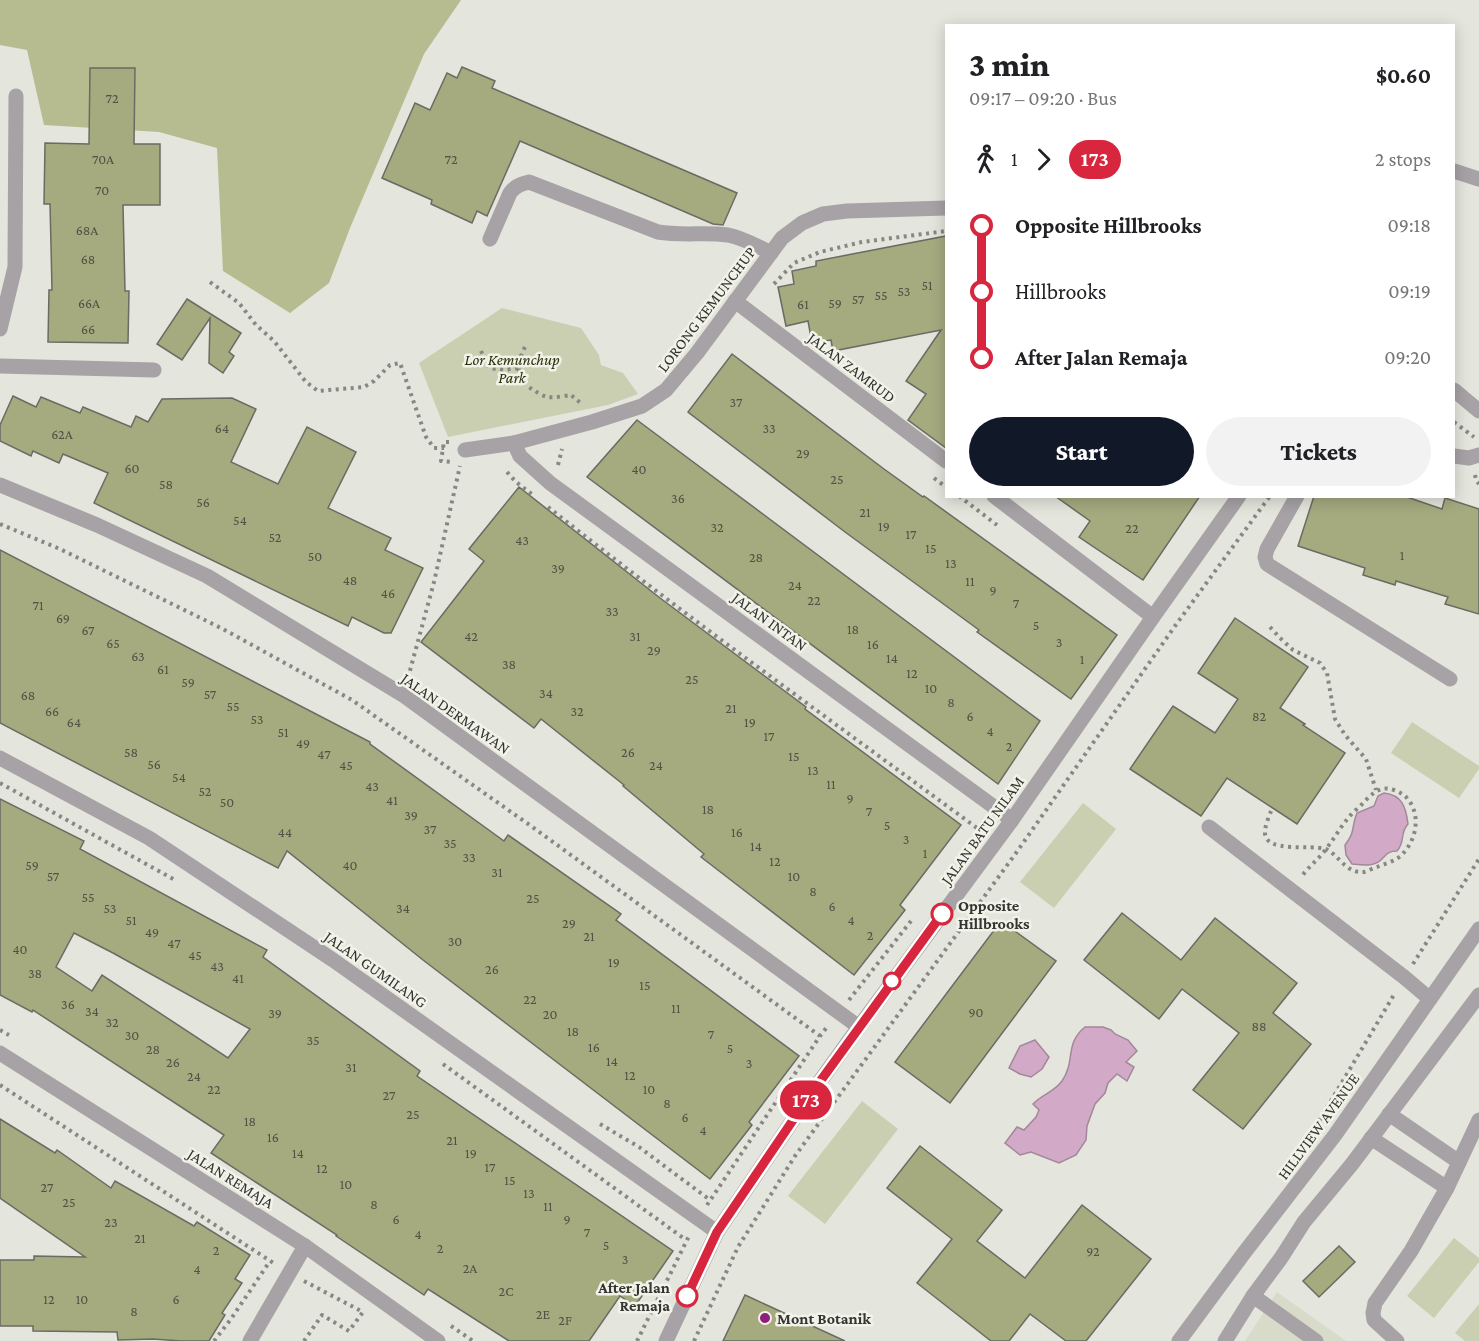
<!DOCTYPE html>
<meta charset="utf-8">
<style>
body{margin:0;font-family:"Crimson Pro",serif;background:#f2f2f2;color:#202124;height:100vh;display:flex;flex-direction:column;font-size:22px;white-space:nowrap}
*{box-sizing:border-box;margin:0}
p{font-size:20px;color:#757577}
.icon{flex:none;width:33px;height:33px;fill:none;stroke:currentColor;stroke-width:2;stroke-linecap:round;stroke-linejoin:round}
.map{position:relative;flex:1;overflow:hidden}
.details{position:absolute;left:945px;top:24px;width:510px;height:474px;display:flex;flex-direction:column;background:#fff;border-radius:0px;box-shadow:0 3px 15px #0003}
.details>*{flex:none}
.badge{padding:0 12px;border-radius:20px;font-size:21px;line-height:39px}
.map>.badge{position:absolute;translate:-50% -50%;box-shadow:0 0 0 3px #fff}
.legs{display:flex;align-items:center;gap:9px;height:66px;padding:0 24px;font-size:20px}
.legs p{margin-inline-start:auto}
.head{display:flex;align-items:center;justify-content:space-between;height:102px;padding:0 24px}
h1{font-size:33px;font-weight:800;line-height:45px}
.action{display:flex;gap:12px;margin-top:auto;padding:12px 24px}
.action a{flex:1;height:69px;border-radius:36px;background:#111827;color:#fff;font-size:24px;font-weight:800;line-height:69px;text-align:center}
.action a+a{background:#f2f2f2;color:#202124}
ul{padding:0 24px;list-style:none}
li{display:flex;align-items:center;gap:21px;height:66px;font-size:22px}
li i{display:grid;place-items:center;width:9px;height:100%;margin:0 8px;background:currentColor}
li i::after{content:'';width:15px;height:15px;margin:-8px;border:4px solid;border-radius:50%;background:#fff}
li p{margin-inline-start:auto}
li:first-child i{background:linear-gradient(#0000 50%,currentColor 0)}
li:last-child i{background:linear-gradient(currentColor 50%,#0000 0)}
.map>svg:first-child{display:block}
.built{fill:#d9dbca}
.green{fill:#cbcfb2}
.forest{fill:#b7bc90}
.water{fill:#d2aac7;stroke:#a3879a;stroke-width:1.5}
.building{fill:#a5aa7f;stroke:#6a6b63;stroke-width:1.5;fill-rule:evenodd}
.lines{fill:none;stroke-linecap:round;stroke-linejoin:round}
.path{stroke:#878882;stroke-width:4;stroke-dasharray:3 4.5;stroke-linecap:butt}
.minor{stroke:#a6a2a5;stroke-width:15}
.line-1-casing{stroke:#fff;stroke-width:14}
.line-1{stroke:#d7263d;stroke-width:9}
.stop-1-dot{fill:#fff;stroke:#d7263d;stroke-width:3}
.poi-dot{fill:#901c7c;stroke:#f1f3e9;stroke-width:2}
.labels{text-anchor:middle;stroke-width:5;stroke-linejoin:round;paint-order:stroke}
.number-label{font-size:14px;fill:#505244}
.street-label{font-size:16px;fill:#343431;stroke:#f1f3e9}
.park-label{font-size:16px;font-style:italic;fill:#2b2d0a;stroke:#f1f3e9}
.stop-label{font-size:16px;font-weight:bold;fill:#343431;stroke:#f1f3e9;text-anchor:start}
.poi-label{font-size:16px;font-weight:bold;fill:#343431;stroke:#f1f3e9;text-anchor:start}
</style>
<div class="map">
<svg width="1479" height="1341" viewBox="0 0 1479 1341">
<rect width="100%" height="100%" fill="#e4e5dc"/>
<polygon class="built" points="1277,1292 1346,1341 1245,1341"/>
<g class="green">
<polygon points="502,308 581,328 599,355 601,365 623,373 638,394 608,405 448,437 419,363"/>
<polygon points="1412,722 1479,766 1479,769 1459,798 1391,753"/>
<polygon points="1083,803 1116,829 1054,908 1020,882"/>
<polygon points="862,1101 898,1129 825,1224 788,1196"/>
<polygon points="1454,1238 1479,1258 1479,1262 1434,1318 1407,1296"/>
<polygon points="1479,1304 1479,1341 1465,1341 1455,1333"/>
</g>
<polygon class="forest" points="0,0 461,0 424,54 350,228 329,283 290,313 223,271 217,148 159,132 44,125 27,50 0,45"/>
<g class="water">
<path d="M1384 793C1402 795 1406 807 1408 824 1399 834 1406 841 1397 851 1388 851 1387 854 1381 860 1373 867 1362 865 1352 864L1346 855 1345 845C1356 831 1351 827 1357 813L1374 806 1378 796Z"/>
<path d="M1085 1027H1103L1111 1030 1115 1034 1128 1040 1137 1051 1126 1062 1134 1067 1127 1081 1117 1074 1108 1083 1105 1093 1095 1104 1087 1126 1086 1140 1076 1155 1059 1163 1031 1152 1020 1155 1005 1143 1017 1127 1024 1130 1036 1117 1039 1110 1033 1104C1043 1094 1054 1092 1062 1081 1076 1061 1064 1044 1085 1027Z"/>
<polygon points="1035,1040 1049,1057 1042,1069 1031,1077 1020,1074 1009,1068 1020,1046"/>
</g>
<g class="building">
<polygon points="462,67 495,81 492,88 737,193 723,225 713,224 520,141 487,216 477,211 472,223 431,204 432,200 382,178 415,103 430,110 447,73 457,78"/>
<polygon points="90,68 135,68 134,144 160,144 160,205 123,205 125,291 129,291 128,343 48,342 49,290 52,290 51,246 50,204 44,204 45,143 89,144"/>
<polygon points="946,236 946,448 908,420 926,394 906,381 941,330 833,351 831,340 812,343 808,321 786,326 778,287 794,284 792,271 816,266 816,261"/>
<polygon points="187,299 241,333 229,352 234,356 223,373 209,363 210,318 182,360 157,344"/>
<polygon points="732,354 884,469 923,497 924,496 1117,635 1071,699 977,632 979,630 845,532 688,412"/>
<polygon points="13,396 36,407 41,397 80,413 83,407 131,427 136,416 148,422 162,399 232,398 256,409 231,462 278,484 307,427 356,452 328,508 391,538 385,550 423,568 391,633 384,633 352,617 348,626 94,503 108,473 63,454 59,463 33,451 31,456 0,441 0,425"/>
<polygon points="637,420 1040,721 998,784 587,477"/>
<polygon points="519,487 660,598 806,707 805,709 961,825 900,905 905,910 854,975 701,857 704,854 623,786 624,785 541,719 534,728 421,642 484,561 469,549"/>
<polygon points="1055,496 1200,496 1143,580 1079,537 1090,521"/>
<polygon points="1314,496 1404,496 1442,509 1445,498 1479,509 1479,614 1445,604 1448,597 1396,581 1395,585 1363,575 1365,568 1298,546"/>
<polygon points="0,550 370,742 370,744 504,841 508,835 621,914 616,920 799,1056 749,1122 752,1125 710,1179 423,960 287,851 278,868 0,723"/>
<polygon points="1235,618 1308,667 1280,708 1305,724 1303,725 1345,753 1297,824 1227,778 1201,816 1130,769 1173,706 1215,733 1238,699 1198,673"/>
<path d="M0 799 84 841 80 849 267 950 263 957 420 1071 417 1076 673 1251 635 1306 620 1296 589 1341H509L428 1289 424 1295 336 1236 337 1235 211 1153 224 1135 33 1010 32 1012 0 995ZM74 933 113 953 250 1029 228 1058 102 975 92 991 56 967Z"/>
<polygon points="1122,913 1181,960 1215,918 1297,983 1273,1013 1311,1044 1243,1129 1193,1090 1239,1033 1182,989 1159,1019 1084,960"/>
<polygon points="1001,921 1056,961 950,1103 895,1062"/>
<polygon points="0,1119 55,1153 57,1150 111,1188 115,1181 194,1226 197,1222 250,1255 235,1279 242,1283 222,1313 225,1315 209,1341 181,1341 153,1339 118,1340 117,1332 33,1331 33,1326 0,1326 0,1260 34,1260 34,1256 85,1257 0,1198"/>
<polygon points="920,1146 1002,1210 977,1241 1025,1278 1082,1205 1151,1259 1086,1341 1066,1341 1030,1314 1009,1341 991,1341 917,1283 952,1239 887,1188"/>
<polygon points="1339,1246 1355,1262 1319,1297 1303,1281"/>
<polygon points="745,1295 845,1341 723,1341"/>
</g>
<g class="lines">
<g class="path">
<polyline points="210,282 239,303 256,325 274,341 306,382 318,391 364,387 374,381 390,365 400,363 426,437 434,448 444,448"/>
<polyline points="774,284 794,263 820,252 862,242 946,231"/>
<path d="M525 347C516 364 515 380 535 391 538 393 543 396 547 397 554 398 564 396 571 395L583 405"/>
<polyline points="481,351 489,368 503,370 519,368"/>
<polyline points="1454,422 1474,437"/>
<polyline points="449,442 444,442 441,461 452,462"/>
<polyline points="558,465 562,449"/>
<polyline points="507,472 516,482 533,495"/>
<polyline points="1475,475 1476,480 1479,484"/>
<polyline points="934,478 946,487"/>
<polyline points="959,496 997,525"/>
<path d="M548 507C689 619 836 724 981 831"/>
<polyline points="0,524 60,549 223,629 352,700 531,826 820,1036"/>
<polyline points="1270,627 1280,638 1293,650 1320,663 1327,673 1335,719 1345,735 1366,759 1376,790"/>
<polyline points="408,678 434,582 460,466"/>
<polyline points="0,783 175,880"/>
<path d="M1271 811C1269 817 1265 825 1265 832 1264 854 1312 844 1326 849 1339 855 1346 874 1364 872 1368 871 1373 868 1377 867 1384 864 1392 862 1398 858 1416 844 1423 815 1406 797 1403 794 1399 792 1394 790 1377 784 1369 798 1357 809 1344 820 1337 835 1326 849 1319 859 1309 866 1302 876"/>
<polyline points="1413,964 1479,859"/>
<polyline points="849,1000 911,921"/>
<polyline points="0,1030 9,1035"/>
<polyline points="443,1064 686,1240"/>
<polyline points="0,1085 275,1264"/>
<polyline points="1319,1121 1395,993"/>
<polyline points="600,1124 639,1147 710,1200"/>
<polyline points="707,1205 820,1036 827,1027"/>
<polyline points="304,1281 361,1311"/>
<polyline points="451,1326 473,1341"/>
<polyline points="214,1341 231,1319 270,1261"/>
<polyline points="304,1341 322,1315 349,1331 363,1312"/>
<polyline points="637,1341 690,1234"/>
<polyline points="694,1341 738,1247 795,1156 1016,853 1175,626 1270,496"/>
</g>
<g class="minor">
<polyline points="1454,171 1479,179"/>
<path d="M490 239 510 193C515 186 521 184 529 182L658 232C681 236 705 232 728 235 743 238 758 246 771 253"/>
<polyline points="735,301 946,461"/>
<polyline points="0,329 15,267 16,96"/>
<polyline points="0,366 154,370"/>
<polyline points="1454,390 1479,411"/>
<polyline points="514,443 520,456 550,483 1012,820"/>
<polyline points="465,450 514,443 592,422 642,406 666,390 697,353 782,238 802,223 823,214 847,211 946,208"/>
<polyline points="1454,456 1469,458 1479,455"/>
<polyline points="0,485 97,525 207,576 403,695 859,1027"/>
<polyline points="994,496 1153,617"/>
<polyline points="1297,496 1267,549 1265,557 1267,564 1450,679"/>
<polyline points="0,758 149,838 333,960 717,1232"/>
<polyline points="1209,827 1404,977 1430,999"/>
<polyline points="0,1053 305,1246 438,1341"/>
<polyline points="1389,1114 1459,1162"/>
<polyline points="1371,1138 1447,1188"/>
<polyline points="1253,1296 1316,1341"/>
<polyline points="250,1341 305,1246"/>
<polyline points="666,1341 717,1232 808,1098 859,1027 1012,820 1153,617 1239,496"/>
<polyline points="1179,1341 1244,1253 1335,1135 1479,929"/>
<polyline points="1225,1341 1253,1296 1281,1258 1304,1222 1352,1164 1479,995"/>
<polyline points="1397,1341 1374,1320 1373,1313 1375,1303 1411,1251 1447,1188 1479,1120"/>
</g>
</g>
<g class="lines">
<defs>
<polyline id="line-1" points="687,1296 717,1232 808,1098 942,914"/>
</defs>
<use href="#line-1" class="line-1-casing"/>
<use href="#line-1" class="line-1"/>
</g>
<g class="stop-1-dot">
<circle cx="942" cy="914" r="10"/>
<circle cx="892" cy="981" r="8"/>
<circle cx="687" cy="1296" r="10"/>
</g>
<circle class="poi-dot" cx="765" cy="1318" r="6"/>
<g class="labels">
<g class="number-label">
<text x="112" y="103">72</text>
<text x="103" y="164">70A</text>
<text x="451" y="164">72</text>
<text x="102" y="195">70</text>
<text x="87" y="235">68A</text>
<text x="88" y="264">68</text>
<text x="927" y="290">51</text>
<text x="904" y="296">53</text>
<text x="881" y="300">55</text>
<text x="858" y="304">57</text>
<text x="89" y="308">66A</text>
<text x="835" y="308">59</text>
<text x="803" y="309">61</text>
<text x="88" y="334">66</text>
<text x="736" y="407">37</text>
<text x="222" y="433">64</text>
<text x="769" y="433">33</text>
<text x="62" y="439">62A</text>
<text x="803" y="458">29</text>
<text x="132" y="473">60</text>
<text x="639" y="474">40</text>
<text x="837" y="484">25</text>
<text x="166" y="489">58</text>
<text x="678" y="503">36</text>
<text x="203" y="507">56</text>
<text x="865" y="517">21</text>
<text x="240" y="525">54</text>
<text x="884" y="531">19</text>
<text x="717" y="532">32</text>
<text x="1132" y="533">22</text>
<text x="911" y="539">17</text>
<text x="275" y="542">52</text>
<text x="522" y="545">43</text>
<text x="931" y="553">15</text>
<text x="1402" y="560">1</text>
<text x="315" y="561">50</text>
<text x="756" y="562">28</text>
<text x="951" y="568">13</text>
<text x="558" y="573">39</text>
<text x="350" y="585">48</text>
<text x="970" y="586">11</text>
<text x="795" y="590">24</text>
<text x="993" y="595">9</text>
<text x="388" y="598">46</text>
<text x="814" y="605">22</text>
<text x="1016" y="608">7</text>
<text x="38" y="610">71</text>
<text x="612" y="616">33</text>
<text x="63" y="623">69</text>
<text x="1036" y="630">5</text>
<text x="853" y="634">18</text>
<text x="88" y="635">67</text>
<text x="471" y="641">42</text>
<text x="635" y="641">31</text>
<text x="1059" y="647">3</text>
<text x="113" y="648">65</text>
<text x="873" y="649">16</text>
<text x="654" y="655">29</text>
<text x="138" y="661">63</text>
<text x="892" y="663">14</text>
<text x="1082" y="664">1</text>
<text x="509" y="669">38</text>
<text x="163" y="674">61</text>
<text x="912" y="678">12</text>
<text x="692" y="684">25</text>
<text x="188" y="687">59</text>
<text x="931" y="693">10</text>
<text x="546" y="698">34</text>
<text x="210" y="699">57</text>
<text x="28" y="700">68</text>
<text x="951" y="707">8</text>
<text x="233" y="711">55</text>
<text x="731" y="713">21</text>
<text x="52" y="716">66</text>
<text x="577" y="716">32</text>
<text x="970" y="721">6</text>
<text x="1259" y="721">82</text>
<text x="257" y="724">53</text>
<text x="74" y="727">64</text>
<text x="750" y="727">19</text>
<text x="990" y="736">4</text>
<text x="283" y="737">51</text>
<text x="769" y="741">17</text>
<text x="303" y="748">49</text>
<text x="1009" y="751">2</text>
<text x="131" y="757">58</text>
<text x="628" y="757">26</text>
<text x="324" y="759">47</text>
<text x="794" y="761">15</text>
<text x="154" y="769">56</text>
<text x="346" y="770">45</text>
<text x="656" y="770">24</text>
<text x="813" y="775">13</text>
<text x="179" y="782">54</text>
<text x="831" y="789">11</text>
<text x="372" y="791">43</text>
<text x="205" y="796">52</text>
<text x="850" y="803">9</text>
<text x="392" y="805">41</text>
<text x="227" y="807">50</text>
<text x="708" y="814">18</text>
<text x="869" y="816">7</text>
<text x="411" y="820">39</text>
<text x="887" y="830">5</text>
<text x="430" y="834">37</text>
<text x="285" y="837">44</text>
<text x="737" y="837">16</text>
<text x="906" y="844">3</text>
<text x="450" y="848">35</text>
<text x="756" y="851">14</text>
<text x="925" y="858">1</text>
<text x="469" y="862">33</text>
<text x="775" y="866">12</text>
<text x="32" y="870">59</text>
<text x="350" y="870">40</text>
<text x="497" y="877">31</text>
<text x="53" y="881">57</text>
<text x="794" y="881">10</text>
<text x="813" y="896">8</text>
<text x="88" y="902">55</text>
<text x="533" y="903">25</text>
<text x="832" y="911">6</text>
<text x="110" y="913">53</text>
<text x="403" y="913">34</text>
<text x="131" y="925">51</text>
<text x="851" y="925">4</text>
<text x="569" y="928">29</text>
<text x="152" y="937">49</text>
<text x="870" y="940">2</text>
<text x="589" y="941">21</text>
<text x="455" y="946">30</text>
<text x="174" y="948">47</text>
<text x="20" y="954">40</text>
<text x="195" y="960">45</text>
<text x="614" y="967">19</text>
<text x="217" y="971">43</text>
<text x="492" y="974">26</text>
<text x="35" y="978">38</text>
<text x="238" y="983">41</text>
<text x="645" y="990">15</text>
<text x="530" y="1004">22</text>
<text x="68" y="1009">36</text>
<text x="676" y="1013">11</text>
<text x="92" y="1016">34</text>
<text x="976" y="1017">90</text>
<text x="275" y="1018">39</text>
<text x="550" y="1019">20</text>
<text x="112" y="1027">32</text>
<text x="1259" y="1031">88</text>
<text x="573" y="1036">18</text>
<text x="711" y="1039">7</text>
<text x="132" y="1040">30</text>
<text x="313" y="1045">35</text>
<text x="594" y="1052">16</text>
<text x="730" y="1053">5</text>
<text x="153" y="1054">28</text>
<text x="612" y="1066">14</text>
<text x="173" y="1067">26</text>
<text x="749" y="1068">3</text>
<text x="351" y="1072">31</text>
<text x="630" y="1080">12</text>
<text x="194" y="1081">24</text>
<text x="214" y="1094">22</text>
<text x="649" y="1094">10</text>
<text x="389" y="1100">27</text>
<text x="667" y="1108">8</text>
<text x="413" y="1119">25</text>
<text x="685" y="1122">6</text>
<text x="250" y="1126">18</text>
<text x="703" y="1135">4</text>
<text x="273" y="1142">16</text>
<text x="452" y="1145">21</text>
<text x="298" y="1158">14</text>
<text x="471" y="1158">19</text>
<text x="490" y="1172">17</text>
<text x="322" y="1173">12</text>
<text x="510" y="1185">15</text>
<text x="346" y="1189">10</text>
<text x="47" y="1192">27</text>
<text x="529" y="1198">13</text>
<text x="69" y="1207">25</text>
<text x="374" y="1209">8</text>
<text x="548" y="1211">11</text>
<text x="396" y="1224">6</text>
<text x="567" y="1224">9</text>
<text x="111" y="1227">23</text>
<text x="587" y="1237">7</text>
<text x="418" y="1239">4</text>
<text x="140" y="1243">21</text>
<text x="606" y="1250">5</text>
<text x="440" y="1253">2</text>
<text x="216" y="1255">2</text>
<text x="1093" y="1256">92</text>
<text x="625" y="1264">3</text>
<text x="470" y="1273">2A</text>
<text x="197" y="1274">4</text>
<text x="506" y="1296">2C</text>
<text x="49" y="1304">12</text>
<text x="82" y="1304">10</text>
<text x="176" y="1304">6</text>
<text x="134" y="1316">8</text>
<text x="543" y="1319">2E</text>
<text x="565" y="1325">2F</text>
</g>
<g class="street-label">
<text transform="translate(706 309) rotate(-53)" y="6">LORONG KEMUNCHUP</text>
<text transform="translate(852 367) rotate(37)" y="6">JALAN ZAMRUD</text>
<text transform="translate(770 621) rotate(36)" y="6">JALAN INTAN</text>
<text transform="translate(456 713) rotate(35)" y="6">JALAN DERMAWAN</text>
<text transform="translate(982 830) rotate(-54)" y="6">JALAN BATU NILAM</text>
<text transform="translate(376 969) rotate(35)" y="6">JALAN GUMILANG</text>
<text transform="translate(1318 1126) rotate(-54)" y="6">HILLVIEW AVENUE</text>
<text transform="translate(231 1178) rotate(32)" y="6">JALAN REMAJA</text>
</g>
<g class="park-label">
<text x="512" y="365">Lor Kemunchup<tspan x="512" dy="18">Park</tspan></text>
</g>
<g class="stop-label">
<text x="958" y="911">Opposite<tspan x="958" dy="18">Hillbrooks</tspan></text>
<text x="670" y="1293" text-anchor="end">After Jalan<tspan x="670" dy="18">Remaja</tspan></text>
</g>
<g class="poi-label">
<text x="777" y="1324">Mont Botanik</text>
</g>
</g>
</svg>
<b class="badge" style="left:806px;top:1100px;background:#d7263d;color:#fff">173</b>
<section class="details">
<div class="head"><div><h1>3 min</h1><p>09:17 – 09:20 · Bus</p></div><b>$0.60</b></div>
<div class="legs"><svg class="icon" aria-label="walk" viewBox="0 0 24 24"><circle cx="13" cy="4" r="2"/><path d="M13 8l-2 6 4 7M11 14l-3 7M7 12l3-4h3l4 4"/></svg>1<svg class="icon" aria-label="forward" viewBox="0 0 24 24"><path d="M9 5l7 7-7 7"/></svg><b class="badge" style="background:#d7263d;color:#fff">173</b><p>2 stops</p></div>
<ul>
<li><i style="color:#d7263d"></i><b>Opposite Hillbrooks</b><p>09:18</p></li>
<li><i style="color:#d7263d"></i><span>Hillbrooks</span><p>09:19</p></li>
<li><i style="color:#d7263d"></i><b>After Jalan Remaja</b><p>09:20</p></li>
</ul>
<div class="action"><a>Start</a><a>Tickets</a></div>
</section>
</div>
